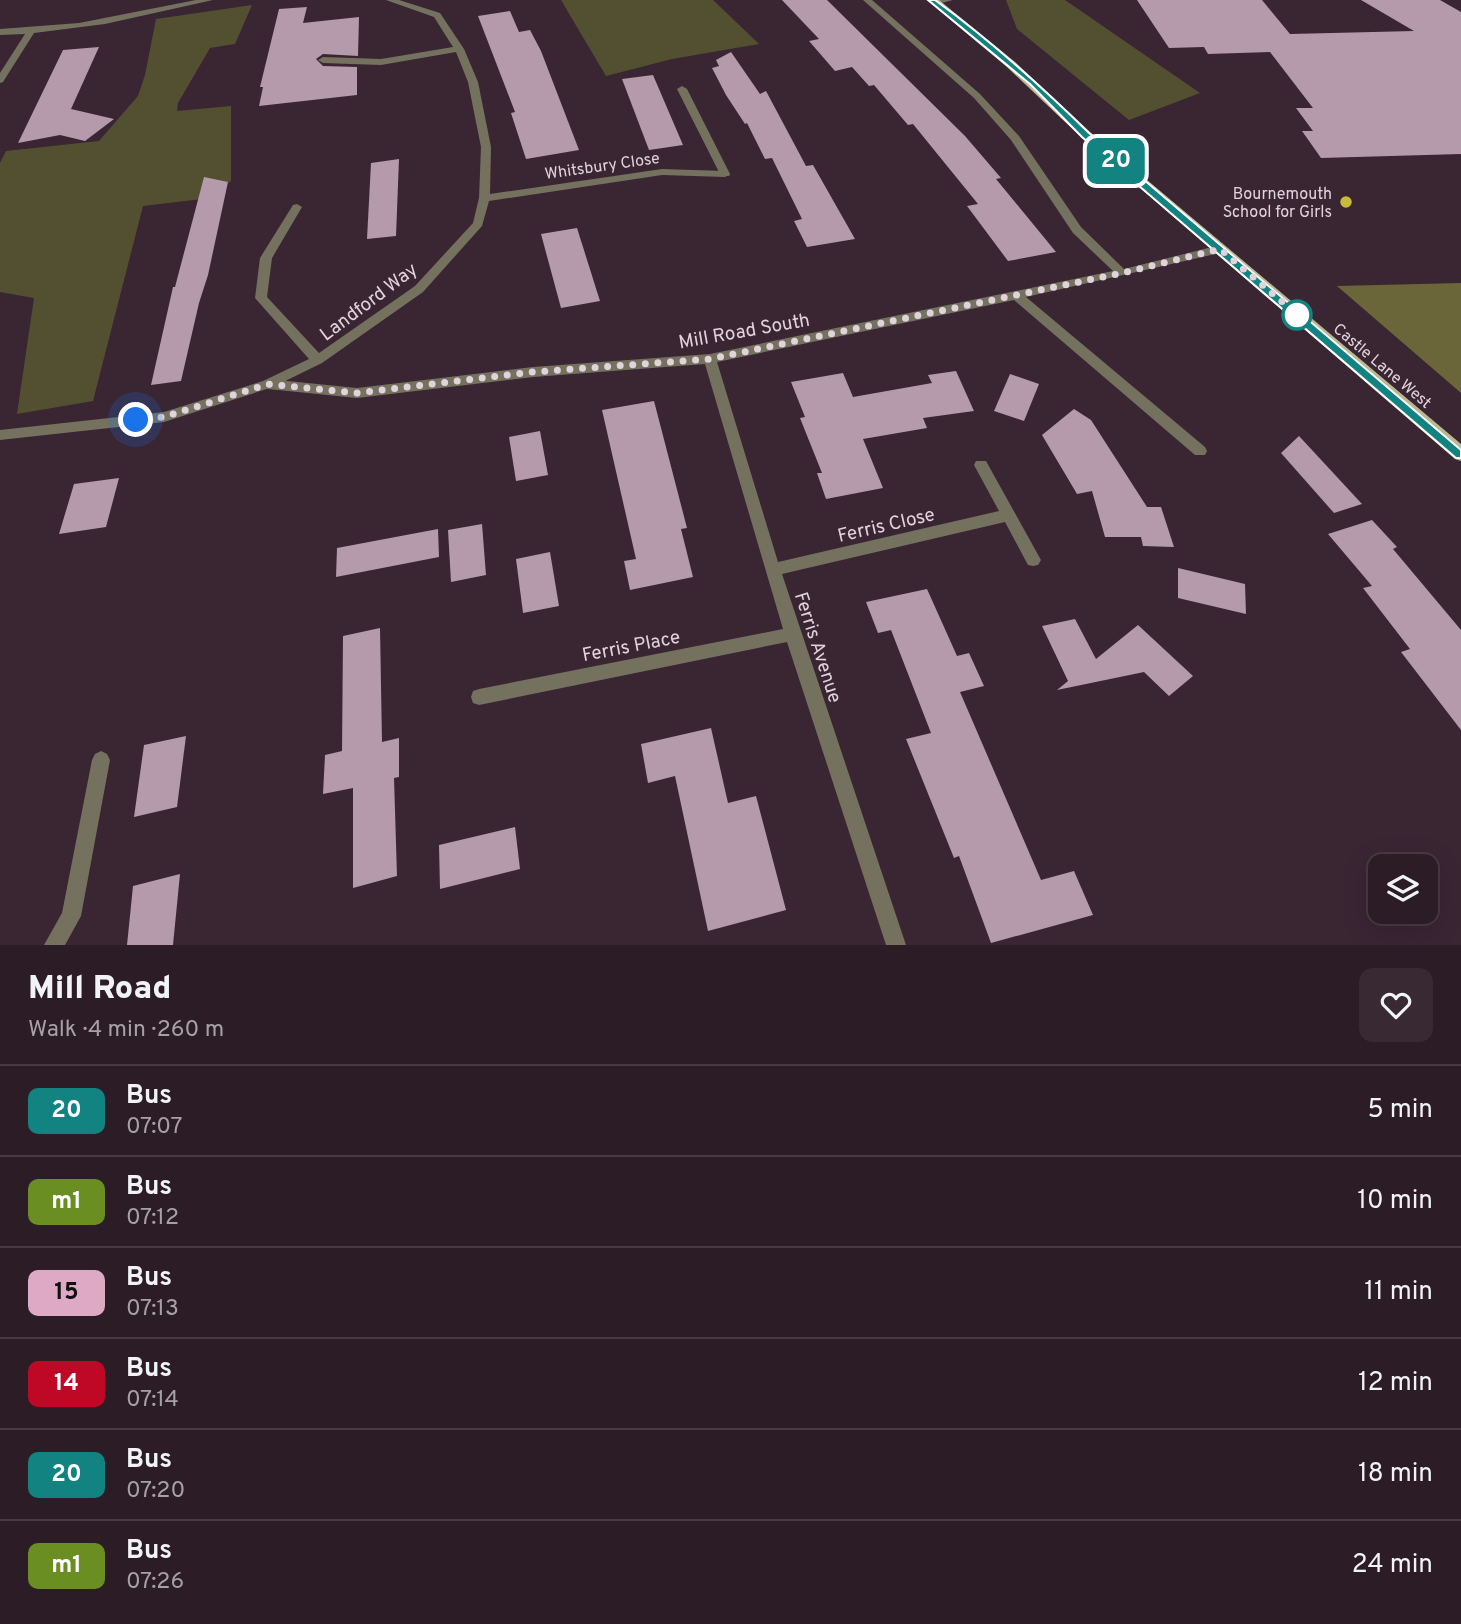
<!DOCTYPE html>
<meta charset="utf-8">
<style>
body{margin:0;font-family:Overpass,sans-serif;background:#382932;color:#f1f3f6;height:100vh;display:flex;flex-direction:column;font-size:26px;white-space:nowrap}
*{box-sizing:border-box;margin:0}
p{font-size:23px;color:#a6a1a7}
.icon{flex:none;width:38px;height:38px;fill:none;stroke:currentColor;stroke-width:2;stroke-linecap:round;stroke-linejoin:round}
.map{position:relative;height:945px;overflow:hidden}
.drawer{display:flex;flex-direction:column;background:#2c1c26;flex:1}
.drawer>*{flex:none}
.badge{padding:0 14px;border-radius:10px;font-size:24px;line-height:46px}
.controls{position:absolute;left:1368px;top:854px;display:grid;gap:14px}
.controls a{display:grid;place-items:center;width:70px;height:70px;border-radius:14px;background:#2c1c26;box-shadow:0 7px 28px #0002,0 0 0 2px #483a43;font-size:35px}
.you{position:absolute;width:35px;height:35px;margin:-18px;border:5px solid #fff;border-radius:50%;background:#1a73e8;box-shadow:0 0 0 10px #1a73e833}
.map>.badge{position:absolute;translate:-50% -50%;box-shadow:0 0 0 4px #fff}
.round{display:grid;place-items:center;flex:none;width:74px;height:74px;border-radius:14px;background:#382932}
.head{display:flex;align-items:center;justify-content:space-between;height:119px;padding:0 28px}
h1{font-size:33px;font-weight:800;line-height:52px}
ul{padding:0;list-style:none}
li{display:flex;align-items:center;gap:21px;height:91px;padding:0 28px;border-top:2px solid #483a43}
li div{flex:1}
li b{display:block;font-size:26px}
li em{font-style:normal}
li .badge{min-width:77px;font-weight:700;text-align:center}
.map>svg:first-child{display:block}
.green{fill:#535032}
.forest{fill:#6a6639}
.building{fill:#b49aab}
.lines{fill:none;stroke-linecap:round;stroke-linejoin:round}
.service{fill:#74725f;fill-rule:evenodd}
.minor{fill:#74725f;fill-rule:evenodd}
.tertiary{fill:#74725f;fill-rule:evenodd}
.primary{fill:#bbb890;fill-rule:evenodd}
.line{fill:#128380;stroke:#fff;stroke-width:2}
.walk{stroke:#e0d3db;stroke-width:7;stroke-dasharray:0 12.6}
.poi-dot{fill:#c7bb3c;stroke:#3a2533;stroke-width:2.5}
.stop-dot{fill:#fff;stroke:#128380;stroke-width:3.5}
.labels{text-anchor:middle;stroke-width:7;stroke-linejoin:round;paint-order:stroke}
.far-street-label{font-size:16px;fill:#e0d3db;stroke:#3a2533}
.far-poi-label{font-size:16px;fill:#e0d3db;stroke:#3a2533;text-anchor:end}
.street-label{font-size:19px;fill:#e0d3db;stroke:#3a2533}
</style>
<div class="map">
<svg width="1461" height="945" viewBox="0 0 1461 945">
<rect width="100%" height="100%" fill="#3a2533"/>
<g class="green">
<polygon points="561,0 713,0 759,44 672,59 606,76"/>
<polygon points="1006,0 1065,0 1200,93 1129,120 1017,29"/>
<polygon points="252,5 235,44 210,48 178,103 177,111 231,106 231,181 202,199 143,206 93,401 17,414 34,298 0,292 0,163 6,151 99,141 138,96 145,75 156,19"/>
</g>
<polygon class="forest" points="1461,283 1461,393 1337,286"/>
<g class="building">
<polygon points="782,0 827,0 965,136 1001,178 996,179 1056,252 1008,261 967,206 978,204 913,124 908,125 874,85 869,86 852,67 835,71 809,41 819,39"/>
<polygon points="1137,0 1262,0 1290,34 1414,31 1361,0 1440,0 1461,12 1461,154 1321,158 1302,131 1313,131 1296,108 1313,108 1270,52 1208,54 1204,47 1169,48"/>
<polygon points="307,7 303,23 359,17 358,56 323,54 316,59 323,66 357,67 357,95 259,106 263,87 260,87 279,9"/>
<polygon points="510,11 519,32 530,30 541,51 579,150 526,159 511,113 515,112 478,16"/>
<polygon points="99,47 71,109 114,119 85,141 60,135 18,143 63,50"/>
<polygon points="731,52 760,94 766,91 806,166 813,165 855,239 807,247 794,221 802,219 772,158 765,159 747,123 745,124 726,95 712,68 719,66 716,60"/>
<polygon points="653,75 683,145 649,150 622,79"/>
<polygon points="399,159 396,236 367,239 371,163"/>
<polygon points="204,177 228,182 208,275 199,303 181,381 151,385 173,287 175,287"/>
<polygon points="577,228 600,301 561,308 541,234"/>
<polygon points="956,371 974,411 923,418 927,428 863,439 883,488 826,499 817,473 822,473 800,418 805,417 791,382 843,373 853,397 932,383 928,375"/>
<polygon points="1010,374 1039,384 1024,421 994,411"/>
<polygon points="654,401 687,528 681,529 693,577 630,590 624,561 636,559 602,410"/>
<polygon points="1074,409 1091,420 1147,507 1161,507 1174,547 1143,546 1141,537 1105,537 1092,491 1077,494 1042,435"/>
<polygon points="540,431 548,475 516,481 509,437"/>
<polygon points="1299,436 1362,504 1334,513 1281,453"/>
<polygon points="119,478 106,527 59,534 74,484"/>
<polygon points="1372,520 1397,547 1393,549 1461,630 1461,730 1401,652 1410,649 1363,588 1372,586 1328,534"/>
<polygon points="482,524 486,575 451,582 448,530"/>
<polygon points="438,529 439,557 336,577 337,548"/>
<polygon points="550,552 559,606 523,613 516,559"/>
<polygon points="1178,568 1245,584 1246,614 1178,598"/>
<polygon points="927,589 957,656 969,653 984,686 960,692 1041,880 1074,871 1093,915 991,943 959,856 954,858 906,739 931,733 891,630 878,633 866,602"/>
<polygon points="1075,619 1096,659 1138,625 1193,676 1169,696 1144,672 1057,690 1068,681 1042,626"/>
<polygon points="380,628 382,742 399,738 399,777 394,778 397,876 353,888 353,788 323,794 325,755 342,751 343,636"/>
<polygon points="711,728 728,803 756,796 786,910 708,931 675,776 648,783 641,744"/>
<polygon points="186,736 177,807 134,817 144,745"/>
<polygon points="515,827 520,869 440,889 439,845"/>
<polygon points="180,874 173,945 127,945 133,886"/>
</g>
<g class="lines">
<g class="service">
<polygon points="682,86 687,89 730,174 729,176 721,176 720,174 677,89"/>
<polygon points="268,379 357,388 364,393 357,398 268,389 262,384"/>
</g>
<g class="minor">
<polygon points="196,0 213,0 105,24 34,33 3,82 0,83 0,73 25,34 0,35 0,29 79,23"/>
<polygon points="386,0 399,0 440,13 464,49 478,82 491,147 490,194 662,169 725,171 730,174 725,177 662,175 489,201 482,226 423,292 322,363 273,387 164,422 0,440 0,430 164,412 263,381 309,359 255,298 260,258 293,205 297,204 302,207 272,258 267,297 319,353 415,286 473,223 479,198 481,147 468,82 456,52 381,65 323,63 318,60 323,57 381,59 453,47 434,17"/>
<polygon points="863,0 872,0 980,94 1019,136 1081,227 1124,269 1220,245 1226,249 1220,253 1026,297 1205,447 1207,451 1205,455 1195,455 1014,300 717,362 778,562 999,511 974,465 976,461 986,461 1041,560 1038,565 1033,566 1028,565 1005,522 782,574 906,945 886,945 787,642 479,705 473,703 471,697 473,691 479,689 783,629 705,364 533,377 357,398 350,393 357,388 533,367 710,354 1113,271 1073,233 1011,140 974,98"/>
<polygon points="101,751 107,754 110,760 81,916 65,945 44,945 62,913 92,760 95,754"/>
</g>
<polygon class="tertiary" points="939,0 953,0 934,5 934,1"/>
<polygon class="primary" points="927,0 939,0 1015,62 1090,132 1461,444 1461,461 1455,459 1082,138 1007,67"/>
</g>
<path class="line" d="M928 0H935C990 40 1040 85 1089 133L1461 450V458H1456L1082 137 1030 84Z"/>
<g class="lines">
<polyline class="walk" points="136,420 164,417 268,384 357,393 533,372 710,359 1122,273 1220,249 1300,317 1297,315"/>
</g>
<circle class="poi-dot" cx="1346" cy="202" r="7"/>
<circle class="stop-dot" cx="1297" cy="315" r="14"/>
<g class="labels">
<g class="far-street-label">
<text transform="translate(602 165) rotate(-8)" y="6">Whitsbury Close</text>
<text transform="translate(1383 365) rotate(40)" y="6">Castle Lane West</text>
</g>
<g class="far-poi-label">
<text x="1332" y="199">Bournemouth<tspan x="1332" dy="18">School for Girls</tspan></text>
</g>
<g class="street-label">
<text transform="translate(368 301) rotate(-37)" y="7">Landford Way</text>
<text transform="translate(744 330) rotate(-10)" y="7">Mill Road South</text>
<text transform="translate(886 524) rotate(-13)" y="7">Ferris Close</text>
<text transform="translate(631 645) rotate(-11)" y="7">Ferris Place</text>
<text transform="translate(819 647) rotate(72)" y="7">Ferris Avenue</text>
</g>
</g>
</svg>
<div class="controls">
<a><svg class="icon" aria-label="layers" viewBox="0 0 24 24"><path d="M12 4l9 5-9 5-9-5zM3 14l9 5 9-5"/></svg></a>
</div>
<div class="you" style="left:136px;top:420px"></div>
<b class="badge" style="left:1116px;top:161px;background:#128380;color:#fff">20</b>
</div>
<section class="drawer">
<div class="head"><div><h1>Mill Road</h1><p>Walk · 4 min · 260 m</p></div><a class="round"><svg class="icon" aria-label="heart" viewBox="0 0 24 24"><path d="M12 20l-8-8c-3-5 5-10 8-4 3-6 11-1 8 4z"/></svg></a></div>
<ul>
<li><span class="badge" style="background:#128380;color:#fff">20</span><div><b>Bus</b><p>07:07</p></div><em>5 min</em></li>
<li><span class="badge" style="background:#6b8e23;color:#fff">m1</span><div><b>Bus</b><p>07:12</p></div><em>10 min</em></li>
<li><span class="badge" style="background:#dea9c5;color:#111">15</span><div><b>Bus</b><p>07:13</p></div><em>11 min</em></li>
<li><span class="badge" style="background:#be0826;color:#fff">14</span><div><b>Bus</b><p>07:14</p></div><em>12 min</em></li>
<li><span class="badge" style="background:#128380;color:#fff">20</span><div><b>Bus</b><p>07:20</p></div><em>18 min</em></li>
<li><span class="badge" style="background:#6b8e23;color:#fff">m1</span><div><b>Bus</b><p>07:26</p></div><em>24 min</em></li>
</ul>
</section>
